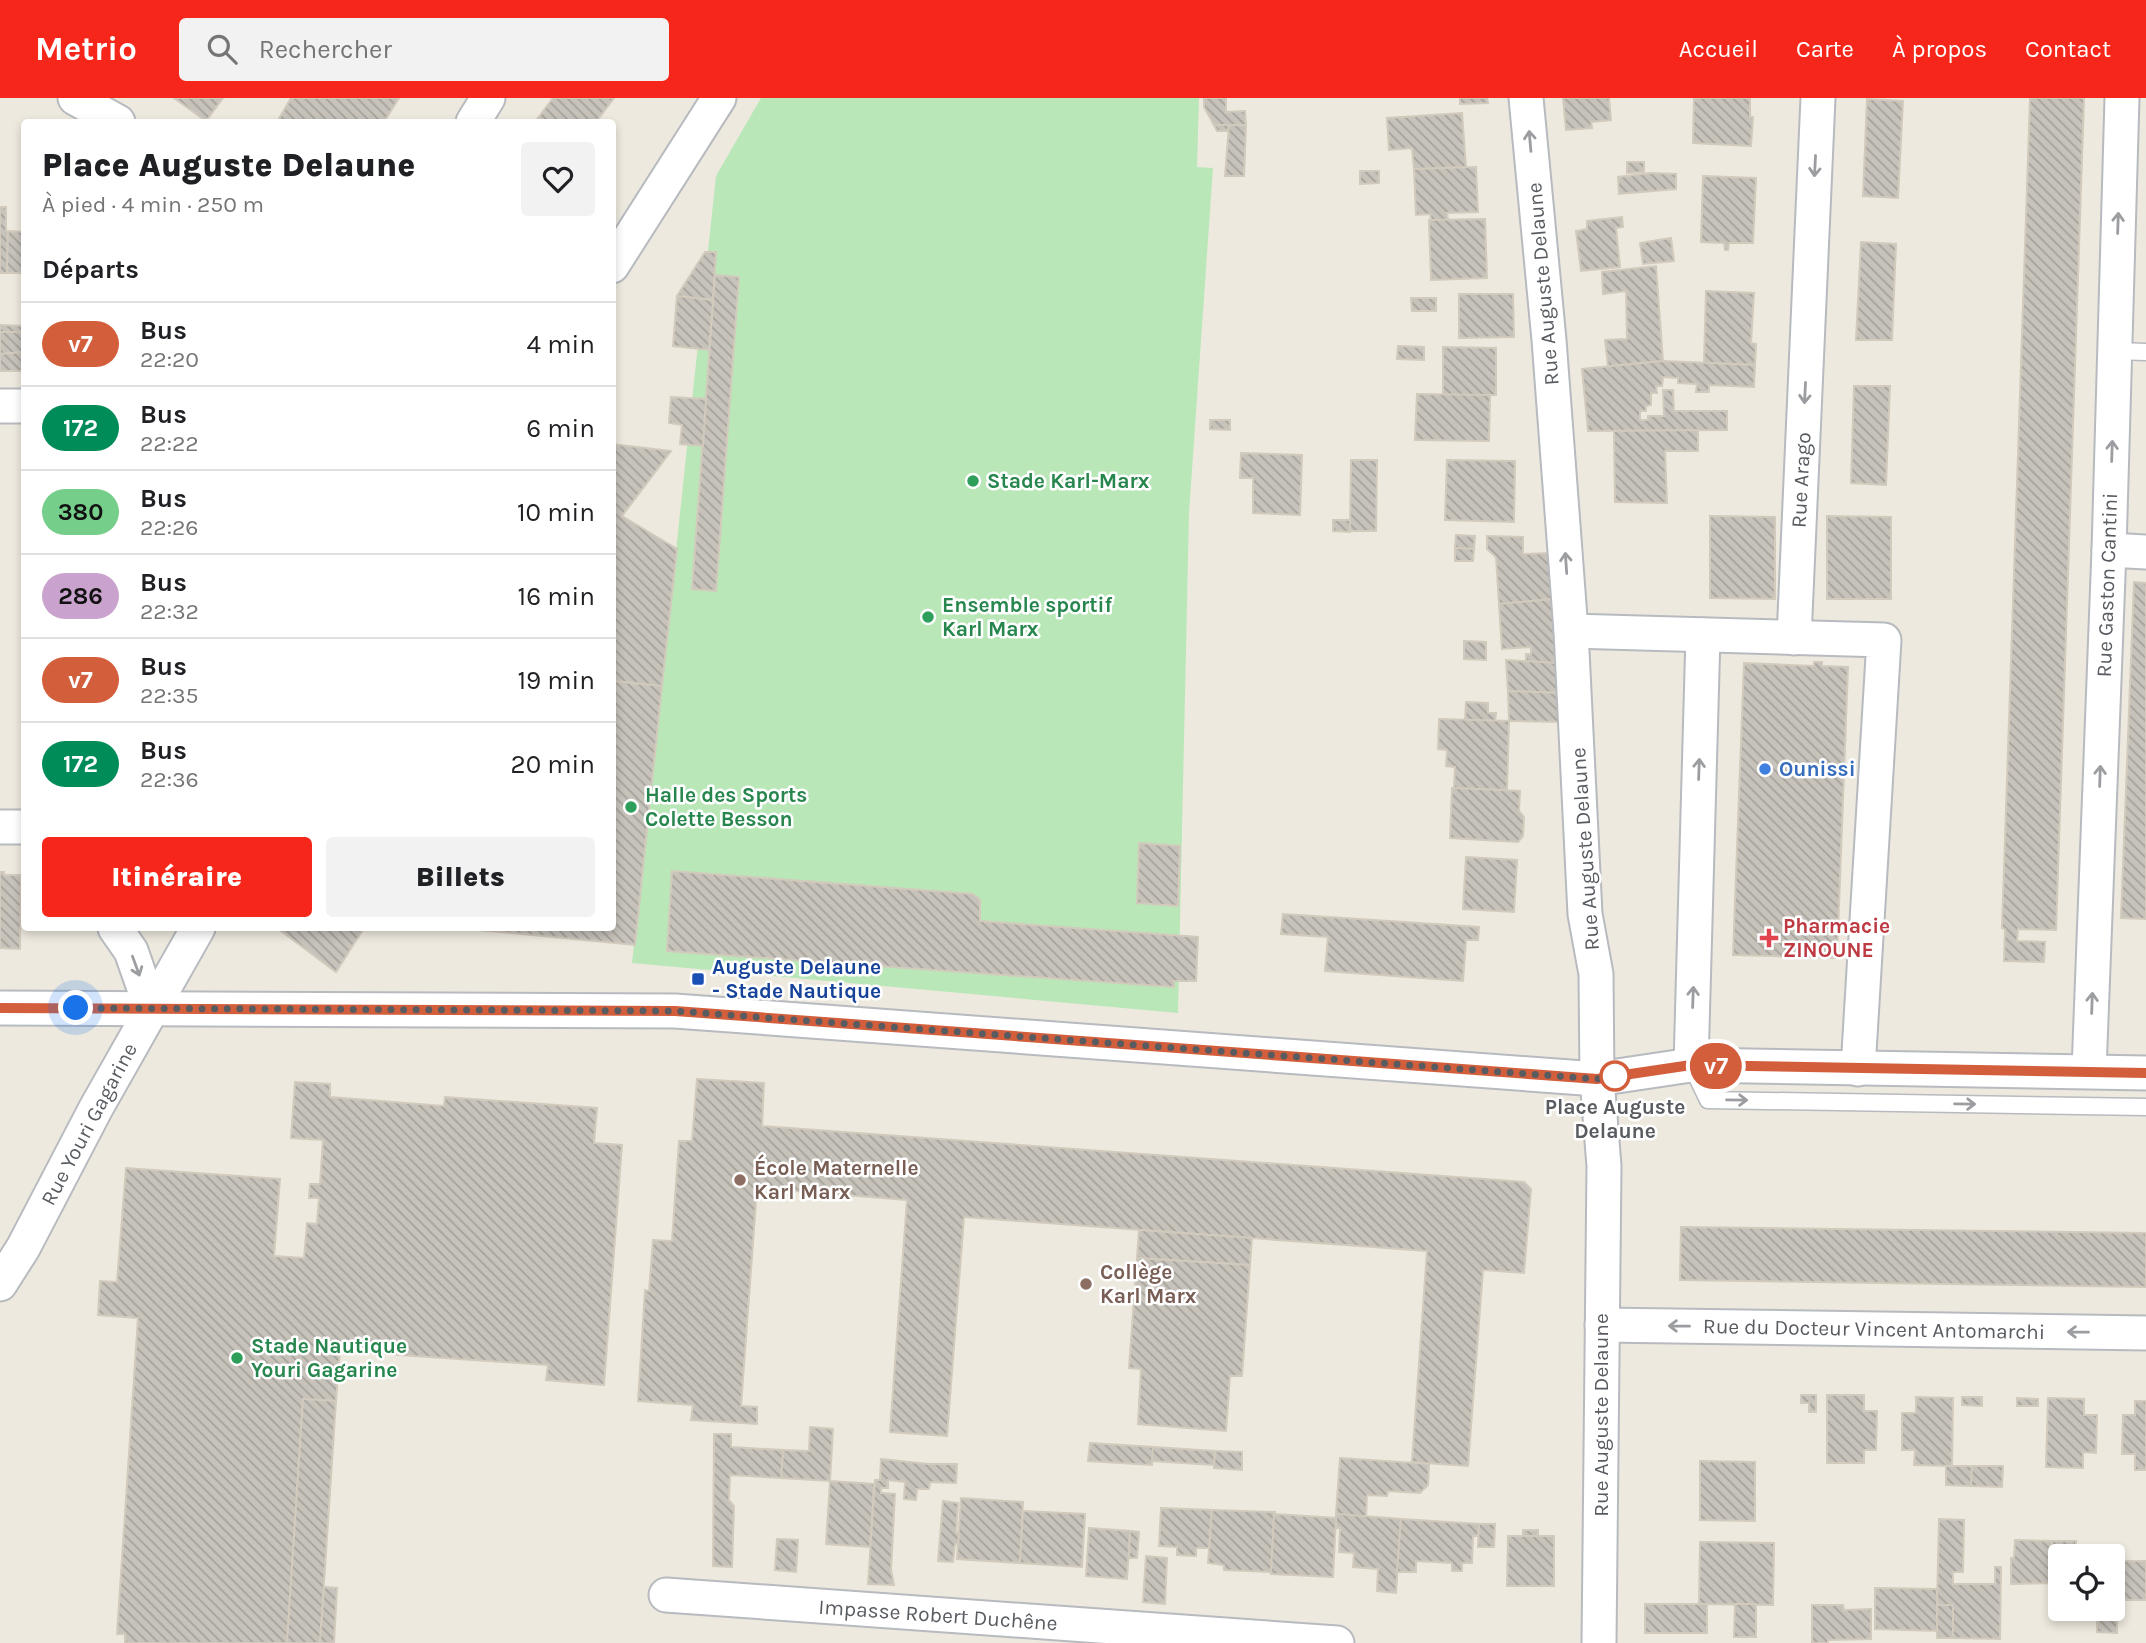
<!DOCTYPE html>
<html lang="fr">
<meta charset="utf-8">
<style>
body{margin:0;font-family:Karla,sans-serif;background:#f2f2f2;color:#202124;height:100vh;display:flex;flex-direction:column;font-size:26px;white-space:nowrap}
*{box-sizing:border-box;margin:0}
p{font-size:23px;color:#757577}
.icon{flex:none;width:38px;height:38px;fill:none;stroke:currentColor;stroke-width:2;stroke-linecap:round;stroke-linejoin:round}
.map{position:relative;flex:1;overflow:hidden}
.sheet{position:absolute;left:21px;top:21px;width:595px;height:812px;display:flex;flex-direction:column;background:#fff;border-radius:7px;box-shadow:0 4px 10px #0003}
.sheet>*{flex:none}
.badge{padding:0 14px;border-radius:23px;font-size:24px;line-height:46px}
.buttons{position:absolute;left:2048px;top:1446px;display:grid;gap:14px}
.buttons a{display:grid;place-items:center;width:77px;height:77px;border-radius:7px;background:#fff;box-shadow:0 4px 10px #0003;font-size:35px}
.you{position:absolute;width:35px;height:35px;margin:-18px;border:5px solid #fff;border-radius:50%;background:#1a73e8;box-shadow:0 0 0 10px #1a73e833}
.map>.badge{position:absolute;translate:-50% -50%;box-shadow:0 0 0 4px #fff}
h2{padding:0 21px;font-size:26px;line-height:63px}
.round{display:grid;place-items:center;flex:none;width:74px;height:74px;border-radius:7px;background:#f2f2f2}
.head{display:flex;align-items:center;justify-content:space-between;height:119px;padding:0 21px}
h1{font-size:33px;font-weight:800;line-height:52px}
.cta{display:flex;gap:14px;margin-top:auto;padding:14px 21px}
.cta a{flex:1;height:80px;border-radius:7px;background:#f7261a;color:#fff;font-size:28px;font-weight:800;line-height:80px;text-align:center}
.cta a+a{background:#f2f2f2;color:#202124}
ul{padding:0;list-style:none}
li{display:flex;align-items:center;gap:21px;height:84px;padding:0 21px;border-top:2px solid #e0e0e0}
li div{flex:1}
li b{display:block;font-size:26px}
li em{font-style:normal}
li .badge{min-width:77px;font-weight:700;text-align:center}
header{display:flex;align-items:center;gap:42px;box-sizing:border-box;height:98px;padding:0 35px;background:#f7261a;color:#fff}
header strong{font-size:33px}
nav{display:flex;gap:38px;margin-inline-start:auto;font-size:24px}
.search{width:490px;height:63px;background:#f2f2f2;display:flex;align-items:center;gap:18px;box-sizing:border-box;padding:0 24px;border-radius:7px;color:#757577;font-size:26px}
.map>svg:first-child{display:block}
.green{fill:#b9e7b8}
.building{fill:url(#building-back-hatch);stroke:#d2cabc;stroke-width:2}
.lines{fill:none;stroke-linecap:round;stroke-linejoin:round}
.service-casing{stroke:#b7babf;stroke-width:19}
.minor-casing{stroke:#b7babf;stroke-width:37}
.service{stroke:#fff;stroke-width:16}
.minor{stroke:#fff;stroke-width:33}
.oneway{stroke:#9b9da0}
.line-casing{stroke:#fff;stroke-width:16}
.line{stroke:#d35e3c;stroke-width:10}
.walk{stroke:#585c61;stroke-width:7;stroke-dasharray:0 12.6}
.leisure-dot{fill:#2e9e5b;stroke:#fff;stroke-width:2.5}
.shop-dot{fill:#3f7fe0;stroke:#fff;stroke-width:2.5}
.health-dot{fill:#e0444e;stroke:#fff;stroke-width:2.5}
.transit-dot{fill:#1a4fb4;stroke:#fff;stroke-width:2.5}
.stop-dot{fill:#fff;stroke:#d35e3c;stroke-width:3.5}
.education-dot{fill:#8d6e63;stroke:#fff;stroke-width:2.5}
.labels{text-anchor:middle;stroke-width:5;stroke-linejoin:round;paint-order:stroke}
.street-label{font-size:21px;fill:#585c61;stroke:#fff}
.leisure-label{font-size:21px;font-weight:bold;fill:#27864d;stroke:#fff;text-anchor:start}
.shop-label{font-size:21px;font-weight:bold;fill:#366cbe;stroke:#fff;text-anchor:start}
.health-label{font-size:21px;font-weight:bold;fill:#be3a42;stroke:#fff;text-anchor:start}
.transit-label{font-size:21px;font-weight:bold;fill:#164399;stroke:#fff;text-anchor:start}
.stop-label{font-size:21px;font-weight:bold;fill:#585c61;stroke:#fff}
.education-label{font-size:21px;font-weight:bold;fill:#785e54;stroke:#fff;text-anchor:start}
</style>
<header>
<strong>Metrio</strong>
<div class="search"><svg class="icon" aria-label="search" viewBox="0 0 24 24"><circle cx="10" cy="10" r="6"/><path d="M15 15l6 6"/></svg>Rechercher</div>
<nav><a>Accueil</a><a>Carte</a><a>À propos</a><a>Contact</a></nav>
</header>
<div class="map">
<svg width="2146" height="1545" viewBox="0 0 2146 1545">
<defs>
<pattern id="building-back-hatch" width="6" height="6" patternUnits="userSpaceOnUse" patternTransform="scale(1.75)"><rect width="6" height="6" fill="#c7c3bb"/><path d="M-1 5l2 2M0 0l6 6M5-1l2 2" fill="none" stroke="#a4a29b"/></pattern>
</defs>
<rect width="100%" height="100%" fill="#ede9de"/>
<polygon class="green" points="761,0 1199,0 1197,69 1213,70 1189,415 1178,915 632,865 716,78"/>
<g class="building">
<polygon points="174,0 223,0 206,23"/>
<polygon points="291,0 399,0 384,24 277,24"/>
<polygon points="553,0 614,0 596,24 535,24"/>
<polygon points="1204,0 1226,0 1226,14 1245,13 1246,27 1214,27 1204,9"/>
<polygon points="1460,0 1487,0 1488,5 1460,6"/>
<polygon points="1563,0 1609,0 1611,22 1591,24 1592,30 1566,32"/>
<polygon points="1694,0 1750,0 1750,19 1753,19 1751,48 1693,45"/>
<polygon points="2030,0 2084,0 2056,832 2018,831 2017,843 2045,844 2044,864 2004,863 2005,831 2002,830"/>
<polygon points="1867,1 1903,3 1898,100 1863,98"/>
<polygon points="1462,15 1466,69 1414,71 1412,50 1389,52 1387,20"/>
<polygon points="1214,27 1229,27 1228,33 1217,33"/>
<polygon points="1229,27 1246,27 1244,78 1225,78"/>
<polygon points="1627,64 1644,64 1644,74 1627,75"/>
<polygon points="1476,69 1478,114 1447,115 1448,122 1431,122 1430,116 1416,117 1414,71"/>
<polygon points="1360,73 1379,73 1379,85 1360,86"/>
<polygon points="1651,75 1676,76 1676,91 1619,96 1618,79"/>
<polygon points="1703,78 1756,80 1753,145 1729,145 1728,152 1725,152 1724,145 1701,144"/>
<polygon points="0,109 6,109 6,133 8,133 7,175 0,175"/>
<polygon points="1622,119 1623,129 1616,130 1620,169 1581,173 1576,133 1587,131 1587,123"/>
<polygon points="1485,121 1487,180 1431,182 1429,122"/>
<polygon points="8,133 24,134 24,175 7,175"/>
<polygon points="1671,140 1674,163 1643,166 1640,145"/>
<polygon points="1861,144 1896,146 1892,242 1856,242"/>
<polygon points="705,154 716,154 713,202 677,198"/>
<polygon points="1656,168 1663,263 1608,268 1605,242 1627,241 1626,193 1603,196 1602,174"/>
<polygon points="715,177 739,179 716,493 692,491"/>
<polygon points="1706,193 1754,195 1751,245 1756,246 1755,267 1704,265"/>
<polygon points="1459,196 1513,196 1514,239 1459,240"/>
<polygon points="677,198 713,202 709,252 673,248"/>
<polygon points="1411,200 1436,200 1436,213 1412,213"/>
<polygon points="0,227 24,228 24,234 0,234"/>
<polygon points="0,234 24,234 24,254 0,256"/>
<polygon points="1398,248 1424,249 1424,262 1397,261"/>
<polygon points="1443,249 1496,250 1496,297 1443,297"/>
<polygon points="24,254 24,273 0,273 0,256"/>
<polygon points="1663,263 1755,267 1754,289 1709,287 1709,294 1696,294 1697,286 1678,285 1678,280 1663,279 1662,288 1656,288 1657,295 1651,295 1651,307 1646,308 1646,313 1640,313 1640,322 1648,322 1648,318 1664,318 1663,292 1673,292 1674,313 1727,313 1727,332 1588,333 1582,271"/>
<polygon points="1854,288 1890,288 1886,387 1851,385"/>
<polygon points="1417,296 1490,297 1489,343 1415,342"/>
<polygon points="671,299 706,301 703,348 680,346 682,327 669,325"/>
<polygon points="1210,322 1230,322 1230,332 1210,331"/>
<polygon points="1698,332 1698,353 1665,353 1667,405 1615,404 1614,333"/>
<polygon points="612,346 671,353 622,418 677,451 662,588 612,583"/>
<polygon points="1241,355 1302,357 1300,417 1253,415 1253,380 1240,380"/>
<polygon points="1351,362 1377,362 1376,433 1350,433"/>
<polygon points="1447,362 1515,363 1514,424 1445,422"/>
<polygon points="1710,418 1775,419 1775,501 1710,500"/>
<polygon points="1827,418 1891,419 1891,501 1827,501"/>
<polygon points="1333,422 1350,422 1350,434 1333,433"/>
<polygon points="1456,437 1475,438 1474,451 1455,450"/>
<polygon points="1487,438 1523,439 1523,456 1549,455 1552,501 1499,506 1496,459 1487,451"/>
<polygon points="1455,450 1474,451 1473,463 1455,463"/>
<polygon points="2134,484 2146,485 2146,821 2121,820"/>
<polygon points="1552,501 1557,565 1526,563 1526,556 1531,556 1531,549 1502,551 1499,506"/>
<polygon points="1464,543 1486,544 1486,562 1464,561"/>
<polygon points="1506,562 1557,565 1560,595 1508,593"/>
<polygon points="1814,564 1822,564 1822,568 1848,569 1837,860 1733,857 1744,565 1814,568"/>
<polygon points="612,583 662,588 635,847 458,830 612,830"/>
<polygon points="1508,593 1560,595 1561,624 1509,623"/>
<polygon points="1466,604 1488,605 1488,615 1496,615 1495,623 1465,622"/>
<polygon points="1439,621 1509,623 1507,692 1454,690 1455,669 1446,668 1447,652 1438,651"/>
<polygon points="1452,690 1520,693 1519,713 1524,719 1523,738 1518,744 1450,740"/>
<polygon points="1139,745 1180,748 1178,808 1137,805"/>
<polygon points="1466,759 1517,762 1514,814 1463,811"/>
<polygon points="672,773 973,796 980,802 980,823 1198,839 1196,883 1174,883 1174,889 667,853"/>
<polygon points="0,774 4,774 4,777 21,777 20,851 0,850"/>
<polygon points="1283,816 1479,829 1478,842 1466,842 1463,883 1325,873 1328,839 1281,836"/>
<polygon points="277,830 364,830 336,874"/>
<polygon points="697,981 764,985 762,1028 1524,1084 1531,1091 1524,1175 1483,1172 1468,1368 1412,1364 1427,1153 964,1119 947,1338 890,1334 907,1102 757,1090 741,1308 757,1309 757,1326 691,1322 693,1307 638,1303 645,1192 649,1193 653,1142 672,1143 679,1043 692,1043"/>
<polygon points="295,984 330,986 330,999 444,1008 445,999 597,1010 594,1045 622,1047 604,1287 546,1282 548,1267 340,1253 336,1303 303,1301 287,1545 125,1545 125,1536 117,1536 138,1220 98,1217 100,1183 117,1184 126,1070 280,1081 274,1158 304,1160 307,1125 317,1126 319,1100 309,1100 310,1086 320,1086 323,1042 291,1040"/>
<polygon points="1681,1129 2146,1135 2146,1189 1680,1182"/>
<polygon points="1139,1132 1252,1140 1250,1167 1137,1160"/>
<polygon points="1137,1160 1250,1167 1242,1278 1230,1278 1226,1333 1138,1326 1141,1271 1129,1270"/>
<polygon points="1801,1297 1816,1297 1816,1314 1809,1314 1809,1305 1801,1305"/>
<polygon points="1827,1297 1864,1297 1864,1313 1877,1313 1876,1352 1864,1352 1864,1365 1827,1365"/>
<polygon points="1916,1299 1953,1300 1952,1368 1914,1367 1915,1352 1902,1352 1902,1315 1916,1315"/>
<polygon points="1962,1299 1982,1299 1982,1308 1962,1307"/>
<polygon points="2017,1300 2038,1301 2038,1308 2017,1308"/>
<polygon points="2048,1300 2084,1301 2084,1317 2097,1317 2096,1355 2083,1354 2083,1370 2046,1369"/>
<polygon points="303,1301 336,1303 320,1545 287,1545"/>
<polygon points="2135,1303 2146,1303 2146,1372 2135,1372 2135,1356 2122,1356 2123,1317 2135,1317"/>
<polygon points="810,1329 833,1331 830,1383 781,1380 783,1352 809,1353"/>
<polygon points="714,1336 731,1336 731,1349 783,1352 781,1380 730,1377 729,1402 734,1408 732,1469 713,1468"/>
<polygon points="1090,1345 1153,1349 1152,1367 1088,1363"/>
<polygon points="1153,1349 1215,1353 1214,1367 1152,1363"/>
<polygon points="1215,1353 1242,1354 1242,1372 1214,1370"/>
<polygon points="1340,1360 1429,1366 1428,1387 1420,1395 1388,1393 1387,1398 1367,1397 1366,1419 1336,1416"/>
<polygon points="881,1361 928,1366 957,1366 956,1385 930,1384 929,1391 917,1391 916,1402 904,1401 905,1384 888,1382 888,1390 881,1390 881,1395 895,1396 891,1472 894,1487 868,1486 875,1382 880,1382"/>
<polygon points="1700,1363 1755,1364 1755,1423 1700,1422"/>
<polygon points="1946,1368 1972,1368 1971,1388 1946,1387"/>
<polygon points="1972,1368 2003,1368 2002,1389 1971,1388"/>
<polygon points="830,1383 874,1386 870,1449 826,1446"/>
<polygon points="961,1400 1023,1404 1020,1465 957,1461"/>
<polygon points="943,1403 958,1405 956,1435 959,1435 958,1446 955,1446 953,1464 938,1463"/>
<polygon points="1161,1410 1212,1412 1209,1450 1196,1450 1196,1458 1177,1457 1177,1449 1159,1448"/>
<polygon points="1212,1412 1275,1414 1271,1474 1224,1472 1224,1467 1208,1465"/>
<polygon points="1023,1413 1085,1416 1082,1469 1020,1465"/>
<polygon points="1274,1416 1336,1420 1333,1479 1271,1476"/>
<polygon points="1336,1416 1401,1421 1396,1495 1377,1493 1378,1471 1353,1469 1354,1455 1339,1454 1340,1430 1336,1430"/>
<polygon points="1401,1421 1479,1426 1478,1438 1473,1438 1472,1465 1462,1465 1462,1473 1452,1473 1452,1465 1416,1463 1416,1474 1397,1474"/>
<polygon points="1939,1421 1964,1422 1963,1474 1953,1474 1953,1486 1995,1486 1995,1469 2001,1469 2000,1541 1953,1540 1953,1507 1937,1507"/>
<polygon points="1479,1426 1495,1426 1494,1449 1478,1449"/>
<polygon points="1089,1430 1130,1433 1127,1481 1086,1478"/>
<rect x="1523" y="1432" width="15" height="6"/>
<polygon points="1130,1433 1139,1434 1137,1460 1129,1460"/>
<polygon points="1508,1438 1554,1438 1554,1488 1507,1488"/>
<polygon points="777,1441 798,1442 796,1474 775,1472"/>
<polygon points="2015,1442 2052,1443 2052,1460 2060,1460 2060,1485 2011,1486 2011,1460 2014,1460"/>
<polygon points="2052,1443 2076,1443 2076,1458 2060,1458 2060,1460 2052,1460"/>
<polygon points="1700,1444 1774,1445 1773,1507 1699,1506"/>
<polygon points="1146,1458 1167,1460 1165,1506 1143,1504"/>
<polygon points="2112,1463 2146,1463 2146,1502 2117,1502 2117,1535 2097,1534 2097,1510 2112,1510"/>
<polygon points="324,1489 337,1490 334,1545 320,1545"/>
<polygon points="1875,1490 1937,1491 1937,1533 1875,1531"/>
<rect x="1645" y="1506" width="62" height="29"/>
<polygon points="1735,1506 1756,1506 1756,1539 1734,1539"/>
<polygon points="1812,1507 1843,1507 1844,1512 1871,1511 1871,1541 1828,1542 1828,1545 1812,1545"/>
<rect x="1937" y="1507" width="16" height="33"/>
</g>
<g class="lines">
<defs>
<g id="service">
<polyline points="2115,253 2146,254"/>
<polyline points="1691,967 1708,1002 2146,1009"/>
</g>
<g id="minor">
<polyline points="75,0 118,24"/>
<polyline points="1526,0 1549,242 1571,533 1585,816 1596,876 1597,981 1604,1068 1599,1545"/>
<polyline points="473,24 488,0"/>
<polyline points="612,168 719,0"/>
<polyline points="0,308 24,308"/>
<polyline points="2109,452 2146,454"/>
<polyline points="1571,533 1884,542 1858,971"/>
<polyline points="1794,540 1818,0"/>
<polyline points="0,729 24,729"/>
<polyline points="115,830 131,853 151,910"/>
<polyline points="0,910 675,913 1597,981 1691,967 2146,975"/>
<polyline points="1691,967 1703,537"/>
<polyline points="2089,973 2109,452 2122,0"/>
<polyline points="0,1186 23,1150 96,1010 198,830"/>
<polyline points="1602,1227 2146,1235"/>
<polyline points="666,1497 1337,1545"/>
</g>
</defs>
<use href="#service" class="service-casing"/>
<use href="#minor" class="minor-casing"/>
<use href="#service" class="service"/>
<use href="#minor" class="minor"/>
</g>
<defs><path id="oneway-shaft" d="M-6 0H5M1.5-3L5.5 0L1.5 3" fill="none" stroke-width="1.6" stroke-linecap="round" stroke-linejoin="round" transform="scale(1.75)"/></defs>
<g class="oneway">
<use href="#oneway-shaft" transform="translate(1530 43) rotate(-95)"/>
<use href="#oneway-shaft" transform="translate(1815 68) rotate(93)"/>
<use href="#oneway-shaft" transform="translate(2118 125) rotate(-88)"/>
<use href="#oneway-shaft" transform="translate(1805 295) rotate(93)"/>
<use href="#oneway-shaft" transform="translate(2112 353) rotate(-88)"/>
<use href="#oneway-shaft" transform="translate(1566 465) rotate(-94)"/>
<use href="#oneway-shaft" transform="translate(1699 671) rotate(-88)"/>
<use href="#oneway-shaft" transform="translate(2100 678) rotate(-88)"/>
<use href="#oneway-shaft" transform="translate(136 868) rotate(70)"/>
<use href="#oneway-shaft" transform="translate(1693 899) rotate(-88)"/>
<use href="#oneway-shaft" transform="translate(2092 905) rotate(-88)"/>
<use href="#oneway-shaft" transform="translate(1737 1002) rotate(1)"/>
<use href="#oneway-shaft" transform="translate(1965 1006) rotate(1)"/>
<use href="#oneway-shaft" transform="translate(1679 1228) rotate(-179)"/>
<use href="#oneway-shaft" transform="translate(2078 1234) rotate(-179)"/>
</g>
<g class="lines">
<defs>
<polyline id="line" points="0,910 675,913 1597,981 1691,967 2146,975"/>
</defs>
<use href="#line" class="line-casing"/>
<use href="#line" class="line"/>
<polyline class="walk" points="76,910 675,913 1597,981 1620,978 1615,978"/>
</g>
<g class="leisure-dot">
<circle cx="973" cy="383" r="7"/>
<circle cx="928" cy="519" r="7"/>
<circle cx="631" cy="709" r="7"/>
<circle cx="237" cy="1260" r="7"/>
</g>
<circle class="shop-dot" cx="1765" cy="671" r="7"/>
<path class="health-dot" d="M1765.5 829.5h7v7h7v7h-7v7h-7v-7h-7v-7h7z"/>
<rect class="transit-dot" x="691" y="874" width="14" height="14" rx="3.5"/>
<circle class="stop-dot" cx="1615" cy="978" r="14"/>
<g class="education-dot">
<circle cx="740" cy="1082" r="7"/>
<circle cx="1086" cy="1186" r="7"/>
</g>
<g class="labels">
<g class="street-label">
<text transform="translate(1543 186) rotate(-95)" y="7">Rue Auguste Delaune</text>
<text transform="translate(1801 382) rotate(-87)" y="7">Rue Arago</text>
<text transform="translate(2107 487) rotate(-88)" y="7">Rue Gaston Cantini</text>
<text transform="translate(1585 751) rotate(-94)" y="7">Rue Auguste Delaune</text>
<text transform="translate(89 1026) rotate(-62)" y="7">Rue Youri Gagarine</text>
<text transform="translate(1874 1231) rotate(1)" y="7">Rue du Docteur Vincent Antomarchi</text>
<text transform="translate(1601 1317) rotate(-90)" y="7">Rue Auguste Delaune</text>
<text transform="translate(938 1517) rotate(4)" y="7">Impasse Robert Duchêne</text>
</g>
<g class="leisure-label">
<text x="987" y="390">Stade Karl-Marx</text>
<text x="942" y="514">Ensemble sportif<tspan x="942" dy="24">Karl Marx</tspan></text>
<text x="645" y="704">Halle des Sports<tspan x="645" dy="24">Colette Besson</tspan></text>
<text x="251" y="1255">Stade Nautique<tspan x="251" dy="24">Youri Gagarine</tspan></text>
</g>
<g class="shop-label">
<text x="1779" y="678">Ounissi</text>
</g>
<g class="health-label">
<text x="1783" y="835">Pharmacie<tspan x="1783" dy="24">ZINOUNE</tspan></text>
</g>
<g class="transit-label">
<text x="712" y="876">Auguste Delaune<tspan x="712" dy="24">- Stade Nautique</tspan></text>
</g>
<g class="stop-label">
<text x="1615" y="1016">Place Auguste<tspan x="1615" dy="24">Delaune</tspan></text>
</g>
<g class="education-label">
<text x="754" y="1077">École Maternelle<tspan x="754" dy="24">Karl Marx</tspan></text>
<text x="1100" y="1181">Collège<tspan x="1100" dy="24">Karl Marx</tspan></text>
</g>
</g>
</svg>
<div class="buttons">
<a><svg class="icon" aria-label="locate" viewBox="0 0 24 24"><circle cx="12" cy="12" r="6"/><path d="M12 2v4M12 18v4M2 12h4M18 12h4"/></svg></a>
</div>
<div class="you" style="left:76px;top:910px"></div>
<b class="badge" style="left:1716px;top:968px;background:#d35e3c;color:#fff">v7</b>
<section class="sheet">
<div class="head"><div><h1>Place Auguste Delaune</h1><p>À pied · 4 min · 250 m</p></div><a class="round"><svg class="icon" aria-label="heart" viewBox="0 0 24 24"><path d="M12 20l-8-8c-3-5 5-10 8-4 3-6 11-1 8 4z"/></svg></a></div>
<h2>Départs</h2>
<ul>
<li><span class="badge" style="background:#d35e3c;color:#fff">v7</span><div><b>Bus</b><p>22:20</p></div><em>4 min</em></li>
<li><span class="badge" style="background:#008c59;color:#fff">172</span><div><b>Bus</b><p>22:22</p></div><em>6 min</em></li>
<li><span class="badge" style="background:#75ce89;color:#111">380</span><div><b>Bus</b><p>22:26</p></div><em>10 min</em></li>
<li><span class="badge" style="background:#c9a2cd;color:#111">286</span><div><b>Bus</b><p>22:32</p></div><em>16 min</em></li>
<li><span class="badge" style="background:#d35e3c;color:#fff">v7</span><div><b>Bus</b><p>22:35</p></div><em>19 min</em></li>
<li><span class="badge" style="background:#008c59;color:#fff">172</span><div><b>Bus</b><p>22:36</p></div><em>20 min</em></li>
</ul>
<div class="cta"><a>Itinéraire</a><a>Billets</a></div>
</section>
</div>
